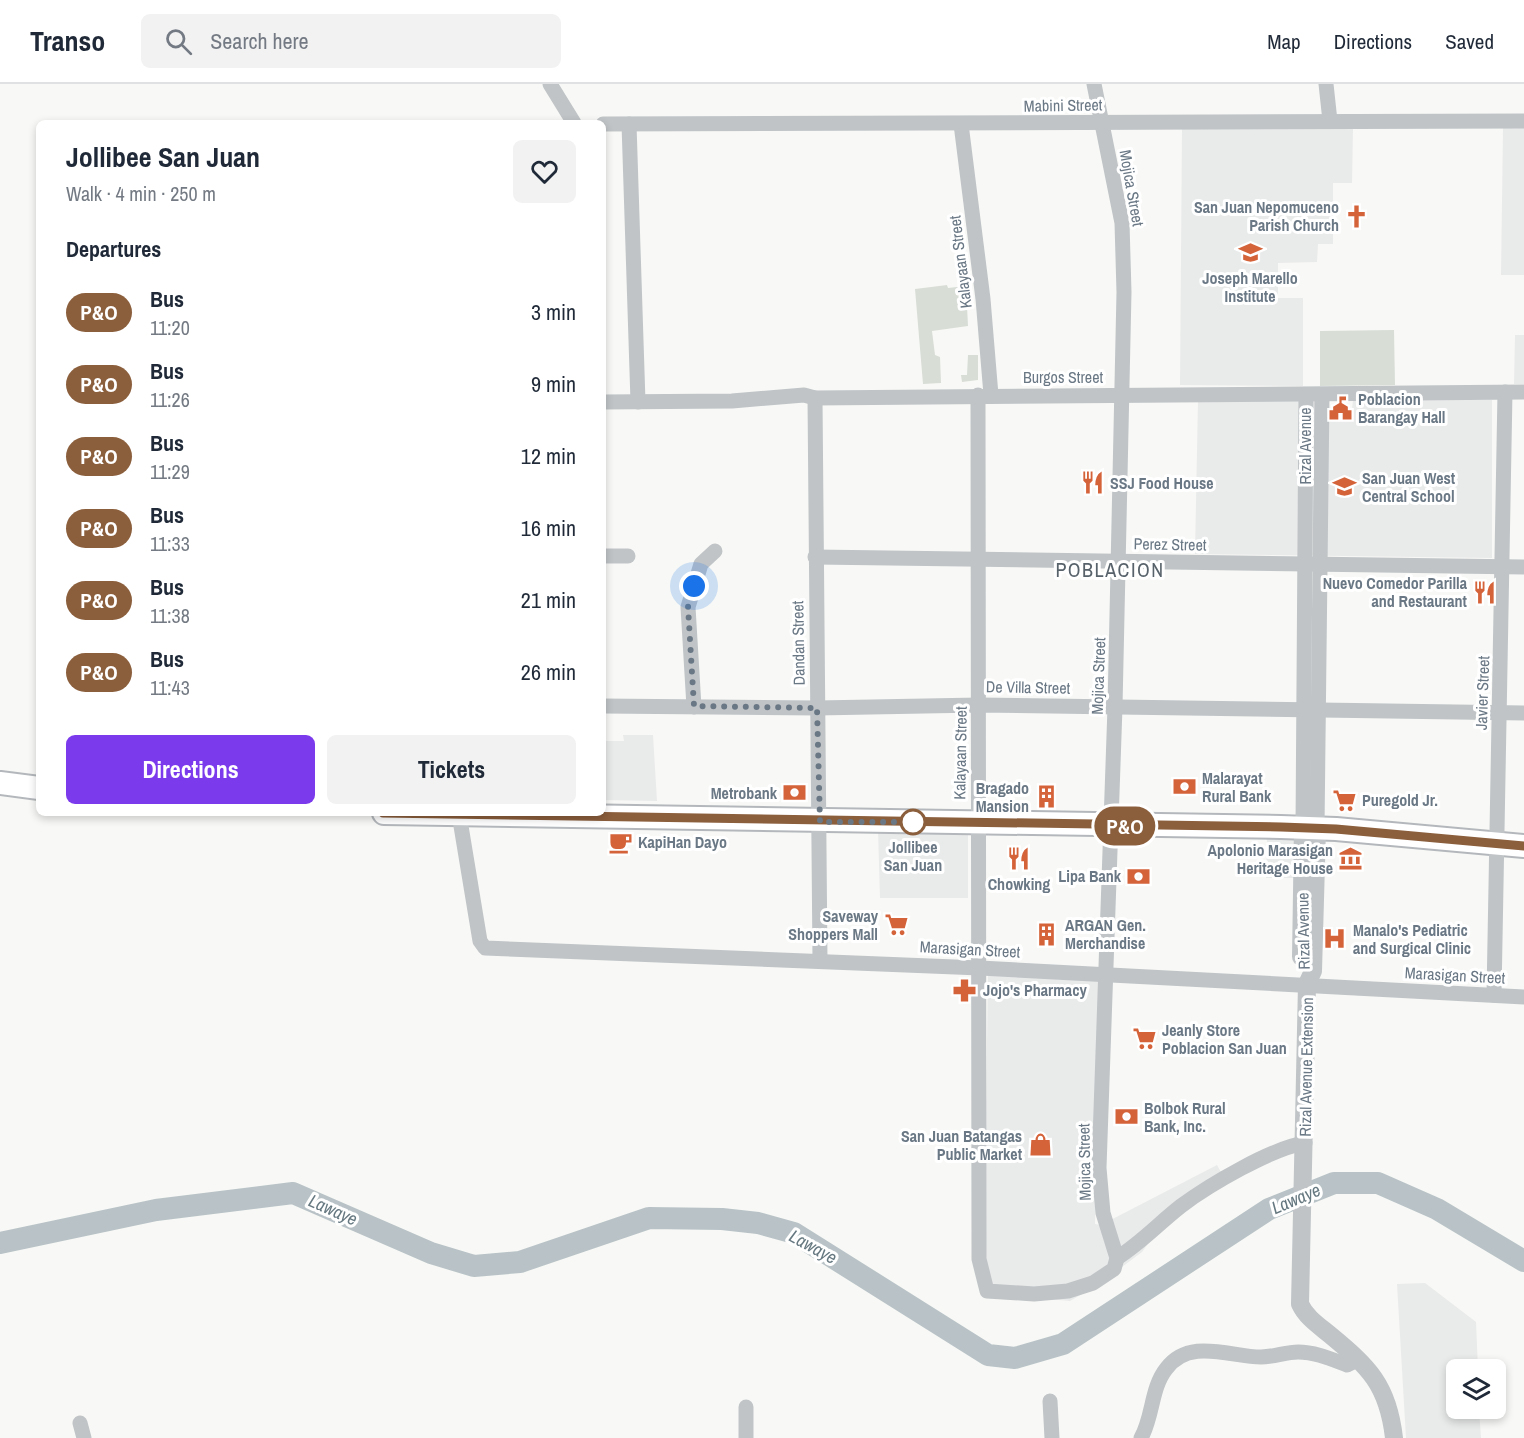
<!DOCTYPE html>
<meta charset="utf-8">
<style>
body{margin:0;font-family:"Archivo Narrow",sans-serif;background:#f2f2f3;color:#1f2937;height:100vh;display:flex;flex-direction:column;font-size:22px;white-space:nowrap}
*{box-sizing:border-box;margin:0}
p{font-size:20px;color:#747a83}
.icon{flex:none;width:33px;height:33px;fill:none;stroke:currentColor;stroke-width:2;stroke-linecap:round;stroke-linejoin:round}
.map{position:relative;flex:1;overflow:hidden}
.drawer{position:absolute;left:36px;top:36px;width:570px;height:696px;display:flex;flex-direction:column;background:#fff;border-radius:9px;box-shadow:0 3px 9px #0003}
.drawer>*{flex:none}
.badge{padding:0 12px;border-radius:20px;font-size:21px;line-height:39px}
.fabs{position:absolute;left:1446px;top:1275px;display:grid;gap:12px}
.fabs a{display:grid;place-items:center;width:60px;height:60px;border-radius:9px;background:#fff;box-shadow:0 3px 9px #0003;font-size:30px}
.you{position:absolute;width:30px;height:30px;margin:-15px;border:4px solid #fff;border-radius:50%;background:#1a73e8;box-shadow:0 0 0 9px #1a73e833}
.map>.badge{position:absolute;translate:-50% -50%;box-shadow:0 0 0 3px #fff}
h2{padding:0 30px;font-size:22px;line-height:54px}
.round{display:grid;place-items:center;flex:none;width:63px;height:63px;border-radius:9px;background:#f2f2f3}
.head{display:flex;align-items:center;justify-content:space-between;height:102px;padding:0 30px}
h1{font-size:28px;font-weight:800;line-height:45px}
.cta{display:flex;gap:12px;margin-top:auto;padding:12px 30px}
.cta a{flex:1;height:69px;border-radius:9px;background:#7c3aed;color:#fff;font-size:24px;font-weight:800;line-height:69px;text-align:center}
.cta a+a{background:#f2f2f3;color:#1f2937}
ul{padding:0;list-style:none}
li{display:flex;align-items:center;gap:18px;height:72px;padding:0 30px}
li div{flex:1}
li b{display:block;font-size:22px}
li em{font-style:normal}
li .badge{min-width:66px;font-weight:700;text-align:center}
header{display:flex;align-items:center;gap:36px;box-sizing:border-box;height:84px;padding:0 30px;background:#fff;border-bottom:2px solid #e0e1e3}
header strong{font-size:28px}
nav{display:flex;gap:33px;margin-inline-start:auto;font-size:21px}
.search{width:420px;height:54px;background:#f2f2f3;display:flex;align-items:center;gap:15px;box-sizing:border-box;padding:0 21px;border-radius:9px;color:#747a83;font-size:22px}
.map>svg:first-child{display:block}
.built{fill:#e9eaea}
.green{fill:#d8ddd6}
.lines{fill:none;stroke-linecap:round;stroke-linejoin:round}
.river{stroke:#b9c3c7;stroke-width:22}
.primary-casing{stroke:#b4b8bc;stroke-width:26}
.minor{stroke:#c0c4c7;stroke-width:15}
.tertiary{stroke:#c0c4c7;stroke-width:18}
.primary{stroke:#fff;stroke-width:22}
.line-casing{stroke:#fff;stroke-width:14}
.line{stroke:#8b5e3c;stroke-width:9}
.walk{stroke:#6a7885;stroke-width:6;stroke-dasharray:0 10.8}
.stop-dot{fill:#fff;stroke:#8b5e3c;stroke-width:3}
.labels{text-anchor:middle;stroke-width:6;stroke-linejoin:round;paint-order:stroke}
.street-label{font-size:16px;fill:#6a7885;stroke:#fff}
.poi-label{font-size:16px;font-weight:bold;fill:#6a7885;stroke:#fff;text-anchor:start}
.stop-label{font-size:16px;font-weight:bold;fill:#6a7885;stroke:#fff}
.water-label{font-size:18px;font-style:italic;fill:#667880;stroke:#fff}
.quarter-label{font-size:20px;letter-spacing:1.5px;fill:#57626a;stroke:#fff}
</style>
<header>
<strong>Transo</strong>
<div class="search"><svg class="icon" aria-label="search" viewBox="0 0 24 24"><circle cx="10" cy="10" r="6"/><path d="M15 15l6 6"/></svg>Search here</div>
<nav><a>Map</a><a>Directions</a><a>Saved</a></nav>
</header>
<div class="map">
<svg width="1524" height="1354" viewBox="0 0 1524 1354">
<rect width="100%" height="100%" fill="#f8f9f6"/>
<g class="built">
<polygon points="1503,44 1524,44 1524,191 1501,191"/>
<polygon points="1182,45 1353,45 1352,99 1333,99 1333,160 1318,160 1317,178 1278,179 1278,214 1303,214 1303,302 1180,301"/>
<polygon points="1515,251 1524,251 1524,300 1514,300"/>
<polygon points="1198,316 1328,316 1328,335 1351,335 1353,316 1492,316 1492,474 1195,470"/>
<polygon points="623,651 653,651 657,717 603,716 603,657 624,657"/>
<polygon points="878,746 968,747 968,814 880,814"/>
<polygon points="1267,752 1297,752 1296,794 1266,794"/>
<polygon points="988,890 1100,894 1095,1140 1101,1141 1217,1081 1227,1099 1203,1113 1156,1149 1142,1168 1098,1201 1070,1217 993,1210 984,1165"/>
<polygon points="1425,1199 1476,1238 1478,1285 1456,1286 1456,1324 1479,1325 1481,1354 1406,1354 1397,1200"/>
</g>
<g class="green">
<polygon points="947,201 948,204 966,202 968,242 932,247 935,271 940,273 941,299 923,300 915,205"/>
<polygon points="1394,246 1395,301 1320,302 1320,247"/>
<polygon points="968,271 978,271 978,296 962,298 961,291 967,291"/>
</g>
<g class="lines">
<polyline class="river" points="0,1159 156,1126 293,1109 431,1169 474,1182 520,1178 649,1134 722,1135 758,1139 794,1149 988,1271 1015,1274 1063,1260 1269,1125 1334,1099 1378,1099 1437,1125 1524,1177"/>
<defs>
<g id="primary">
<polyline points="0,699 39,704"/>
<polyline points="384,729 1281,743 1336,745 1524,762"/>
</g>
</defs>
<use href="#primary" class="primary-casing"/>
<g class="minor">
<polyline points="550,0 574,39"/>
<polyline points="1326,0 1330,37"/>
<polyline points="603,40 1524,37"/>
<polyline points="629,40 638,318"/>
<polyline points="961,40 983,215 991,311"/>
<polyline points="978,311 979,1175 987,1207 1034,1210 1068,1207 1093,1199 1114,1185 1117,1174 1103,1129 1099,1084 1115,623 1124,208 1122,139 1094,0"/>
<polyline points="815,314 820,877"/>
<polyline points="603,318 732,317 804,311 815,314 1524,308"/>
<polyline points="603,472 628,472"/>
<polyline points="815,473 1524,483"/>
<polyline points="603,622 817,624 979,621 1524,629"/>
<polyline points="694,623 688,523 701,480 715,467"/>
<polyline points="459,730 480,857 485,864 980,884 1524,913"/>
<polyline points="1303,744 1306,311"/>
<polyline points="1317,744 1322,311"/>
<polyline points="1494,911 1505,308"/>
<path d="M1117 1174C1142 1158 1158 1140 1181 1122 1209 1101 1272 1064 1305 1059"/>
<polyline points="1050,1317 1052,1354"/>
<polyline points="80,1339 84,1354"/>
<polyline points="746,1354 746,1323"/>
<path d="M1141 1354C1153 1333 1151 1304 1166 1285 1189 1253 1231 1273 1261 1273 1274 1273 1286 1268 1298 1268 1315 1268 1331 1275 1347 1281L1359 1275"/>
</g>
<g class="tertiary">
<path d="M1317 744 1313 887 1307 900 1300 1220C1306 1233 1318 1241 1329 1250 1369 1283 1388 1301 1394 1354"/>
<polyline points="1301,873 1303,744"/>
</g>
<use href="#primary" class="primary"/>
</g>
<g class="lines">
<defs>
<polyline id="line" points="383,729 1281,743 1336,745 1524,762"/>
</defs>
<use href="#line" class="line-casing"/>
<use href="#line" class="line"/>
<polyline class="walk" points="694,502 688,523 694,622 817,624 820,738 913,738"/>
</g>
<defs>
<symbol id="church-bare" viewBox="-9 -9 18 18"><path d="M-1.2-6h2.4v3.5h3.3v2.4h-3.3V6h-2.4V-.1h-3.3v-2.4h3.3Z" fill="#d5633a" stroke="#fff" stroke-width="2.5" paint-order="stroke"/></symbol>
<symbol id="school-bare" viewBox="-9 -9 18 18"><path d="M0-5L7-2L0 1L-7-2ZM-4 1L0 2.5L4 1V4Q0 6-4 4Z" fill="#d5633a" stroke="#fff" stroke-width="2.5" paint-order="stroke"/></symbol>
<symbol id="civic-bare" viewBox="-9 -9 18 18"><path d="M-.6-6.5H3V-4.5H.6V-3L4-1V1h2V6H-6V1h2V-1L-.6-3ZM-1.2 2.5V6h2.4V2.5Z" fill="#d5633a" stroke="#fff" stroke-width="2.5" paint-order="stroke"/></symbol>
<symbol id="restaurant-bare" viewBox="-9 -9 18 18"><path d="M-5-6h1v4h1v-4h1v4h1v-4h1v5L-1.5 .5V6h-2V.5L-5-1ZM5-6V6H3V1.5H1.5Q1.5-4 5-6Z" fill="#d5633a" stroke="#fff" stroke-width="2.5" paint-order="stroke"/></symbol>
<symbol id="bank-bare" viewBox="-9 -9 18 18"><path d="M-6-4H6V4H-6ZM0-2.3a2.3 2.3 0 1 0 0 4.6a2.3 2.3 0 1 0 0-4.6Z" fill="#d5633a" stroke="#fff" stroke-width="2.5" paint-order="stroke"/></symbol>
<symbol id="building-bare" viewBox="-9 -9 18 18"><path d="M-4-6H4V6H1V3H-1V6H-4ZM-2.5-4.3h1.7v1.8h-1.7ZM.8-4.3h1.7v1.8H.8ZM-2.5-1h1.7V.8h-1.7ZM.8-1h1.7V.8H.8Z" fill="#d5633a" stroke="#fff" stroke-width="2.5" paint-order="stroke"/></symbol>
<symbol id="supermarket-bare" viewBox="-9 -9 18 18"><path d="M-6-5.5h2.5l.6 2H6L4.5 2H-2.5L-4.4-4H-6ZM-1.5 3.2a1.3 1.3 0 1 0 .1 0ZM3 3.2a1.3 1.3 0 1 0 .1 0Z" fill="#d5633a" stroke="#fff" stroke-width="2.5" paint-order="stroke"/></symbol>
<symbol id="cafe-bare" viewBox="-9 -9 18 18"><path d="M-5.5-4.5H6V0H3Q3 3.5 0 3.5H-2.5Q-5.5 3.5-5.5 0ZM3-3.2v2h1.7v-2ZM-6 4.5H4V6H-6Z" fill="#d5633a" stroke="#fff" stroke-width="2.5" paint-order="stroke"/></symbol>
<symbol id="museum-bare" viewBox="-9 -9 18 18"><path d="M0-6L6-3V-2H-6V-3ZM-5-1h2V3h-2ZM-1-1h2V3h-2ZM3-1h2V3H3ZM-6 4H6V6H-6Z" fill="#d5633a" stroke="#fff" stroke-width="2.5" paint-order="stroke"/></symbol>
<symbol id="hospital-bare" viewBox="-9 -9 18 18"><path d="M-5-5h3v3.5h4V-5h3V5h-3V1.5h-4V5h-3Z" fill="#d5633a" stroke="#fff" stroke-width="2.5" paint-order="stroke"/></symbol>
<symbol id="pharmacy-bare" viewBox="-9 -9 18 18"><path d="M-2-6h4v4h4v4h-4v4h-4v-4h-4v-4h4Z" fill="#d5633a" stroke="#fff" stroke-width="2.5" paint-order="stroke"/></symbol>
<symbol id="shop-bare" viewBox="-9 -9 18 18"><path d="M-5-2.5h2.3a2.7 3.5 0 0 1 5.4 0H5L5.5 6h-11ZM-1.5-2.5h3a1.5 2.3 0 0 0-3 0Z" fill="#d5633a" stroke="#fff" stroke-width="2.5" paint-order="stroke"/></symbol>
</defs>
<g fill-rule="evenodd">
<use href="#church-bare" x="1340" y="116" width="33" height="33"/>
<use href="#school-bare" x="1234" y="152" width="33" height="33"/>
<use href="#civic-bare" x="1324" y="308" width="33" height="33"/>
<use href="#restaurant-bare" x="1076" y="382" width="33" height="33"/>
<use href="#school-bare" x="1328" y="386" width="33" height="33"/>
<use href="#restaurant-bare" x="1468" y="492" width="33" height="33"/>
<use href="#bank-bare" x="1168" y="686" width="33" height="33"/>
<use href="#bank-bare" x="778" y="692" width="33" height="33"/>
<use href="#building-bare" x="1030" y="696" width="33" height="33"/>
<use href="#supermarket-bare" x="1328" y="700" width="33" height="33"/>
<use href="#cafe-bare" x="604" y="742" width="33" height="33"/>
<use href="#restaurant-bare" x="1002" y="758" width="33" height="33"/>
<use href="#museum-bare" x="1334" y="758" width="33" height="33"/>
<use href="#bank-bare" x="1122" y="776" width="33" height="33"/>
<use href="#supermarket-bare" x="880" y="824" width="33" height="33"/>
<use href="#building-bare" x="1030" y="834" width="33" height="33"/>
<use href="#hospital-bare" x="1318" y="838" width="33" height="33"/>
<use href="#pharmacy-bare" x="948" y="890" width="33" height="33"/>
<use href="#supermarket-bare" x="1128" y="938" width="33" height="33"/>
<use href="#bank-bare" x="1110" y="1016" width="33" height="33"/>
<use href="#shop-bare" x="1024" y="1044" width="33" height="33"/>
</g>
<circle class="stop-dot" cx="913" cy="738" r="12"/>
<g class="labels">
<g class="street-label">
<text transform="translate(1063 21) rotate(-1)" y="6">Mabini Street</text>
<text transform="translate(1132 104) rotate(80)" y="6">Mojica Street</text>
<text transform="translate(960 178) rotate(-97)" y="6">Kalayaan Street</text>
<text x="1063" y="299">Burgos Street</text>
<text transform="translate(1305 362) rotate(-90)" y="6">Rizal Avenue</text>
<text transform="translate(1170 460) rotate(1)" y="6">Perez Street</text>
<text transform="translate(798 559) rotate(-91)" y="6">Dandan Street</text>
<text transform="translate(1098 592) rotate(-88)" y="6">Mojica Street</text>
<text transform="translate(1028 603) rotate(1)" y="6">De Villa Street</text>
<text transform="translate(1482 609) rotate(-88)" y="6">Javier Street</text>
<text transform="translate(960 669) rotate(-89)" y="6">Kalayaan Street</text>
<text transform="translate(1303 847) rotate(-91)" y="6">Rizal Avenue</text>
<text transform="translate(970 865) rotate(3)" y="6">Marasigan Street</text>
<text transform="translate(1455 891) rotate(3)" y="6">Marasigan Street</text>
<text transform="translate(1306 983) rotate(-89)" y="6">Rizal Avenue Extension</text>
<text transform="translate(1084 1078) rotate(-91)" y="6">Mojica Street</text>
</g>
<g class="poi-label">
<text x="1339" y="129" text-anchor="end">San Juan Nepomuceno<tspan x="1339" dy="18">Parish Church</tspan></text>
<text x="1250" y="200" text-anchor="middle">Joseph Marello<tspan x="1250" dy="18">Institute</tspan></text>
<text x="1358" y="321">Poblacion<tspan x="1358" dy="18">Barangay Hall</tspan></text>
<text x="1362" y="400">San Juan West<tspan x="1362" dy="18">Central School</tspan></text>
<text x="1110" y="405">SSJ Food House</text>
<text x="1467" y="505" text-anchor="end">Nuevo Comedor Parilla<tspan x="1467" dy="18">and Restaurant</tspan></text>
<text x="1202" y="700">Malarayat<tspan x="1202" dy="18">Rural Bank</tspan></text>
<text x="1029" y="710" text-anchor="end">Bragado<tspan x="1029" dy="18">Mansion</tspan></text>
<text x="777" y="715" text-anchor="end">Metrobank</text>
<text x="1362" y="722">Puregold Jr.</text>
<text x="638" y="764">KapiHan Dayo</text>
<text x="1333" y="772" text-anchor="end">Apolonio Marasigan<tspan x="1333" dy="18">Heritage House</tspan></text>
<text x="1121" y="798" text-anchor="end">Lipa Bank</text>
<text x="1019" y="806" text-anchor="middle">Chowking</text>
<text x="878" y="838" text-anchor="end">Saveway<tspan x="878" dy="18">Shoppers Mall</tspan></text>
<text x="1065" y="847">ARGAN Gen.<tspan x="1065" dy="18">Merchandise</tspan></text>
<text x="1353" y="852">Manalo's Pediatric<tspan x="1353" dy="18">and Surgical Clinic</tspan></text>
<text x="983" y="912">Jojo's Pharmacy</text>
<text x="1162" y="952">Jeanly Store<tspan x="1162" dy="18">Poblacion San Juan</tspan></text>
<text x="1144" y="1030">Bolbok Rural<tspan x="1144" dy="18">Bank, Inc.</tspan></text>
<text x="1022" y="1058" text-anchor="end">San Juan Batangas<tspan x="1022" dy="18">Public Market</tspan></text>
</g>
<g class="stop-label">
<text x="913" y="769">Jollibee<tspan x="913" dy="18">San Juan</tspan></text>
</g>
<g class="water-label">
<text transform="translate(1296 1115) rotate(-23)" y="6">Lawaye</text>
<text transform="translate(333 1126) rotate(24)" y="6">Lawaye</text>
<text transform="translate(813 1163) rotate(29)" y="6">Lawaye</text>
</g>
<g class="quarter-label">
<text x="1110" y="493">POBLACION</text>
</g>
</g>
</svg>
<div class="fabs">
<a><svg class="icon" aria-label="layers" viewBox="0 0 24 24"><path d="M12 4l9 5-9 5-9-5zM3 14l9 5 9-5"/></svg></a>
</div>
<div class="you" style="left:694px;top:502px"></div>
<b class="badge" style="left:1125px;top:742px;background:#8b5e3c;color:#fff">P&amp;O</b>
<section class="drawer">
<div class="head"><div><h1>Jollibee San Juan</h1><p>Walk · 4 min · 250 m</p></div><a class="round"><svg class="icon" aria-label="heart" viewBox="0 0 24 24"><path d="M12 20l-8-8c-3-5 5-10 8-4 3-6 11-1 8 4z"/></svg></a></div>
<h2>Departures</h2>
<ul>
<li><span class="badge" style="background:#8b5e3c;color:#fff">P&amp;O</span><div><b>Bus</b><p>11:20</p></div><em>3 min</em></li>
<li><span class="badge" style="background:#8b5e3c;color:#fff">P&amp;O</span><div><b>Bus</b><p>11:26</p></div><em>9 min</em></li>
<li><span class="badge" style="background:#8b5e3c;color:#fff">P&amp;O</span><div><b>Bus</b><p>11:29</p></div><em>12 min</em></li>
<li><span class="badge" style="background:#8b5e3c;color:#fff">P&amp;O</span><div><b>Bus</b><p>11:33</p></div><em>16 min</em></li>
<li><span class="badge" style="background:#8b5e3c;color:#fff">P&amp;O</span><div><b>Bus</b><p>11:38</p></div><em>21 min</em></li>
<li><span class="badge" style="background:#8b5e3c;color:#fff">P&amp;O</span><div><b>Bus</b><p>11:43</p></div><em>26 min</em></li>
</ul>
<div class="cta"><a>Directions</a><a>Tickets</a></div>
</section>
</div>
